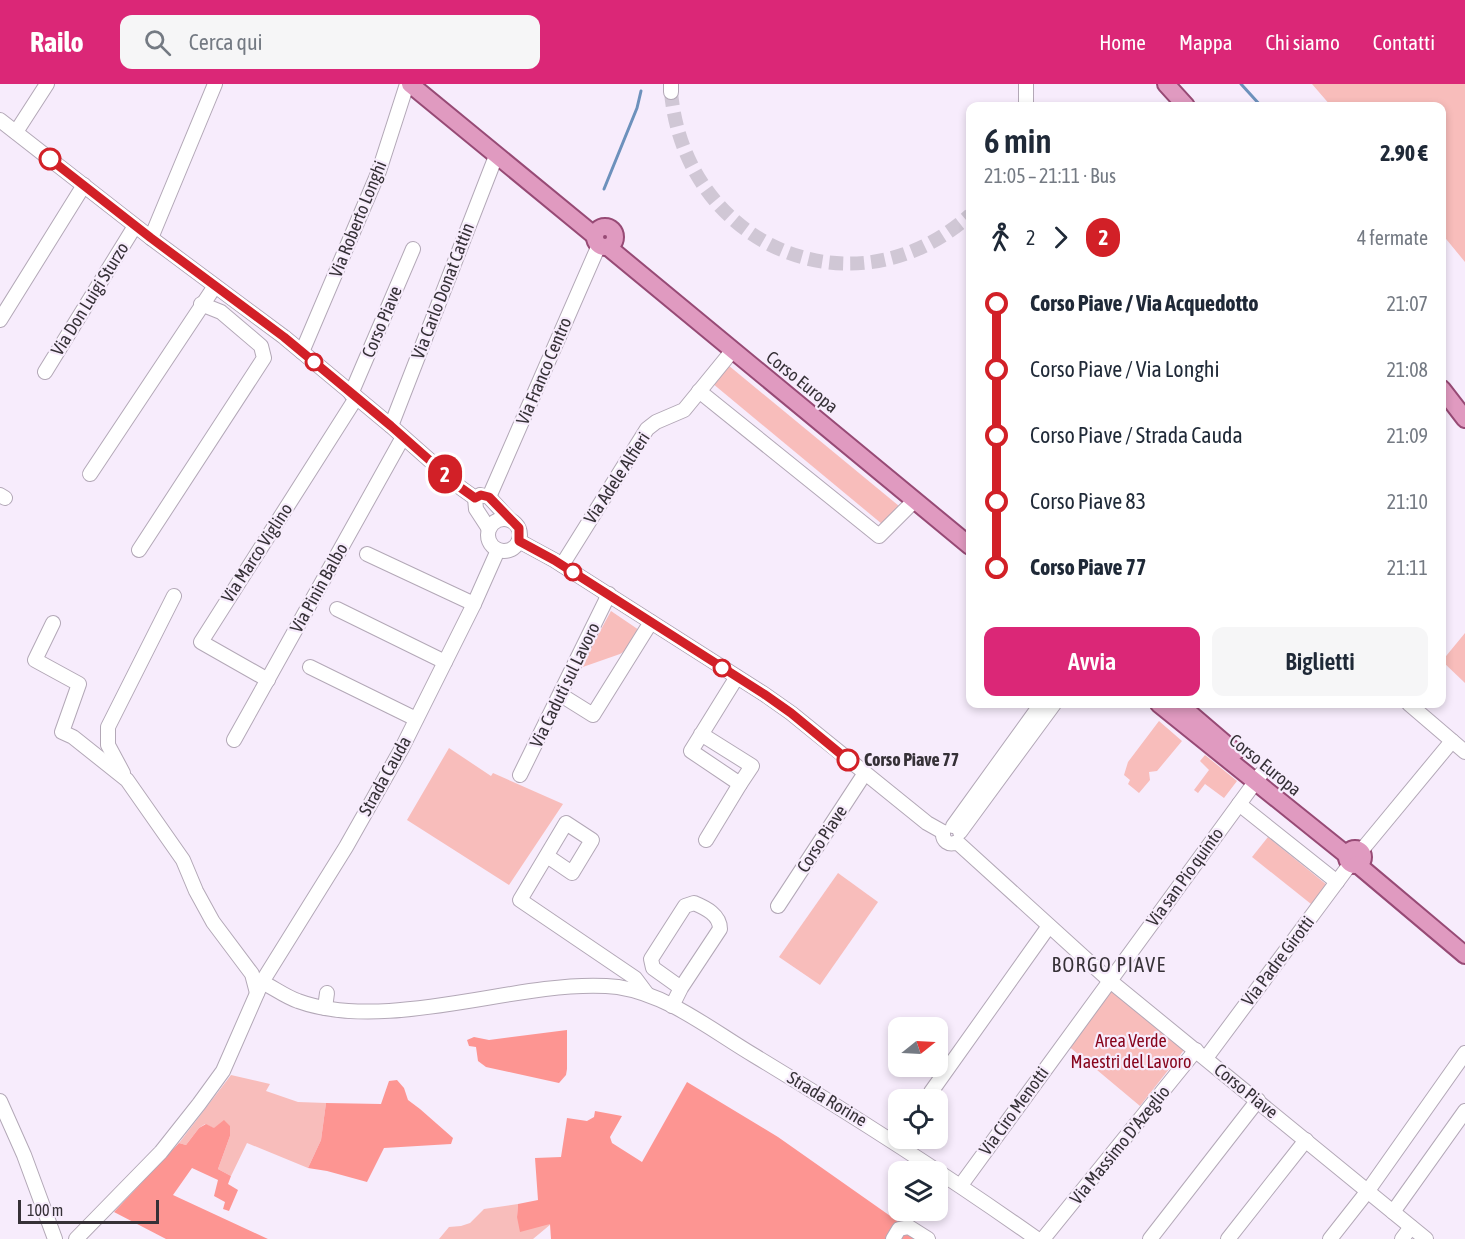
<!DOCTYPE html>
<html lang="it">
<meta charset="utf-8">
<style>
body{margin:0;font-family:"Asap Condensed",sans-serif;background:#f6f6f7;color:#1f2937;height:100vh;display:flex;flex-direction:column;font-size:22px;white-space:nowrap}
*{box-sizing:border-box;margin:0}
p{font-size:20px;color:#747a83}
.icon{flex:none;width:33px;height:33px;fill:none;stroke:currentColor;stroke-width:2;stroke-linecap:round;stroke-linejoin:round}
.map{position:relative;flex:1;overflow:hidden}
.drawer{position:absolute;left:966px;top:18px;width:480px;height:606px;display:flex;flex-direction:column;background:#fff;border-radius:12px;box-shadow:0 3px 9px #0003}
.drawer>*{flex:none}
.badge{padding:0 12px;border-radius:20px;font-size:21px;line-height:39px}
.needle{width:39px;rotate:72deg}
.tools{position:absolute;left:888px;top:933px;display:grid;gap:12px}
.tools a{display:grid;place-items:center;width:60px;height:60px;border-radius:12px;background:#fff;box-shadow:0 3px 9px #0003;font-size:30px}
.scale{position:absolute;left:18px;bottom:15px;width:141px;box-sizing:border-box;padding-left:6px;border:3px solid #363137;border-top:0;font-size:16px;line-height:21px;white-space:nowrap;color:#363137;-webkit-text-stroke:4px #f7ecfc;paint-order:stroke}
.map>.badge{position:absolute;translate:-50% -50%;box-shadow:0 0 0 3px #fff}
.legs{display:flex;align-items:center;gap:9px;height:66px;padding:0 18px;font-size:20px}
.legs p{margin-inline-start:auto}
.headline{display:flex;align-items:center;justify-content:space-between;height:102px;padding:0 18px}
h1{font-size:33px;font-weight:600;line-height:45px}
.cta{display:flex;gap:12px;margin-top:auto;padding:12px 18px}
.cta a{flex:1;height:69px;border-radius:12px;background:#db2777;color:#fff;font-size:24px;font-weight:600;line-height:69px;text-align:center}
.cta a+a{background:#f6f6f7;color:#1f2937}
ul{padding:0 18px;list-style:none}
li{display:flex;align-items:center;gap:21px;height:66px;font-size:22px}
li i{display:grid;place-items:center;width:9px;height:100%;margin:0 8px;background:currentColor}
li i::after{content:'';width:15px;height:15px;margin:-8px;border:4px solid;border-radius:50%;background:#fff}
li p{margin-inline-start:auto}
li:first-child i{background:linear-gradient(#0000 50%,currentColor 0)}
li:last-child i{background:linear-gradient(currentColor 50%,#0000 0)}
header{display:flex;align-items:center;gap:36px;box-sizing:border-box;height:84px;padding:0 30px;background:#db2777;color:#fff}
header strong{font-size:28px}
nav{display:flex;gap:33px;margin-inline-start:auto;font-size:21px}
.search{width:420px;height:54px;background:#f6f6f7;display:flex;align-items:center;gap:15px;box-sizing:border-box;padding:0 21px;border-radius:12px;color:#747a83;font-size:22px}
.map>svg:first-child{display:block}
.green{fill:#f8bdbb}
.forest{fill:#fd9592}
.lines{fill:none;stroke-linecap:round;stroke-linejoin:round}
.stream{stroke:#6d91bc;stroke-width:3}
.minor-tunnel{stroke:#d0c7d5;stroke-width:14;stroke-dasharray:14 7;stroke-linecap:butt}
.minor-casing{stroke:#b3a8b7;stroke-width:16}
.major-casing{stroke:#974a75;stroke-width:20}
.minor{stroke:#fff;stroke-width:14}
.major{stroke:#e09ac0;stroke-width:16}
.line-1-casing{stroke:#fff;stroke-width:14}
.line-1{stroke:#d22027;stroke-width:9}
.stop-1-dot{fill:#fff;stroke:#d22027;stroke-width:3}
.labels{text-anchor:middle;stroke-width:4.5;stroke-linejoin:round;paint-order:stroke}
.street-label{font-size:18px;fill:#363137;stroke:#f7ecfc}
.stop-label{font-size:18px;font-weight:bold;fill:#363137;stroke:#f7ecfc;text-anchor:start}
.park-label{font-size:18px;fill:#87051c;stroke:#f7ecfc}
.neighbourhood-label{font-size:20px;letter-spacing:1.5px;fill:#363137;stroke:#f7ecfc}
</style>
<header>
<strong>Railo</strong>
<div class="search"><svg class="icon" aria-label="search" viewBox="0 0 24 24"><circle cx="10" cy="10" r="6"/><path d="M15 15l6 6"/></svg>Cerca qui</div>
<nav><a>Home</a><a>Mappa</a><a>Chi siamo</a><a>Contatti</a></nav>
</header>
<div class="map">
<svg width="1465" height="1155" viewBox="0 0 1465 1155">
<rect width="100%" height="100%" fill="#f7ecfc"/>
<g class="green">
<polygon points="1312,0 1465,0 1465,178 1442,150 1442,22 1331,22"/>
<polygon points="728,281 899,422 882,440 712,299"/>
<polygon points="611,527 639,546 628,565 620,570 580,584"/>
<polygon points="1465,549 1465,599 1442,577"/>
<polygon points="1159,637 1182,657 1157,687 1149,688 1150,696 1139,709 1128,700 1130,696 1124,691 1128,678"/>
<polygon points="449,664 491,692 493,689 563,720 509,801 407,736"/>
<polygon points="1205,671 1237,697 1224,714 1205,700 1198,709 1194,706 1209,686 1200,677"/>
<polygon points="1268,753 1327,801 1311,820 1252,773"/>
<polygon points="838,789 878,818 820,901 779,873"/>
<polygon points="1109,903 1184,966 1140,1022 1066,960"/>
<polygon points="231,991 270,1000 266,1007 298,1018 326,1019 321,1056 308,1084 247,1059 231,1092 218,1085 230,1052 205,1040 199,1044 186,1061 179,1059"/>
<polygon points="518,1120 517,1133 551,1140 533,1155 439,1155 449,1143 461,1142 470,1139 484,1125"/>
</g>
<g class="forest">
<polygon points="567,946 567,985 566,991 559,999 486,983 478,977 476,963 469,962 467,956 474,953 489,956"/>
<polygon points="397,996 404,1004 408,1016 420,1025 453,1054 451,1060 384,1064 367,1098 327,1087 308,1084 321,1056 326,1019 381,1020 389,997"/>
<polygon points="687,998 778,1053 923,1155 551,1155 550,1140 520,1148 517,1133 518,1120 538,1116 535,1074 561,1073 567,1034 587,1037 594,1033 595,1027 622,1032 610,1053 612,1059 642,1078"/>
<polygon points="224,1036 230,1042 230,1052 218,1085 231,1092 228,1100 238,1106 229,1127 223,1125 225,1118 214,1112 218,1096 192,1084 173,1111 268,1155 166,1155 114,1128 179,1059 186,1061 199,1044 206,1040 214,1044"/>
</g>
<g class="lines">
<g class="stream">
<polyline points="1241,0 1261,22"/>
<polyline points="604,105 637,24 641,7"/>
</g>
<path class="minor-tunnel" d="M671 8C685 162 854 235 970 131"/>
<defs>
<g id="minor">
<polyline points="671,8 671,0"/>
<polyline points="1026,22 1026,0"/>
<polyline points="0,36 151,154 284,253 391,342 461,404 475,414"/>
<polyline points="16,48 47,0"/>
<polyline points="151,154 215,0"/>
<polyline points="0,236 84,101"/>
<polyline points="302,268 379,87 407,0"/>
<polyline points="45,288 135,142"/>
<polyline points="699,307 879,452 911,420"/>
<polyline points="351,310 413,165"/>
<polyline points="391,342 496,72"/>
<polyline points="90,390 215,202"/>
<polyline points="0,411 5,414"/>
<polyline points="480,411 489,413 510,436"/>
<polyline points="489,413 599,161"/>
<polyline points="475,414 476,425 489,445"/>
<circle cx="504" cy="451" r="16"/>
<polyline points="519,457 554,476 764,610 791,629 927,739 943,748"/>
<polyline points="139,466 264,274 261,262 221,228 201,220"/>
<polyline points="367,470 474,520"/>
<polyline points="562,481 647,345 656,338 684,326 733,266"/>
<polyline points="337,525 445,578"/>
<polyline points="53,539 35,576 79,600 62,648 73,653 127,696 183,776 196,807 213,838 252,890 257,909"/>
<polyline points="310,583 416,635"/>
<polyline points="268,596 201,558 356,314"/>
<polyline points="561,611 593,631 651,538"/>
<polyline points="1409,620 1465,668"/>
<polyline points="701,650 752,682 740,700 691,667 735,596 737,593"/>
<polyline points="234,656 403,353"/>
<polyline points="123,689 108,661 108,643 174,512"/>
<polyline points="520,691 609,510"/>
<polyline points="1239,720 1337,798"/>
<polyline points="953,742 1041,620"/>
<path d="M943 748C942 757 949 762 957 758L1109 896 1426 1155"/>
<polyline points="960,748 1054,620"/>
<polyline points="706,756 740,700"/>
<polyline points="1361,767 1452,657"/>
<polyline points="547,772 572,789 592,756 566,739 520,816 635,894 647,910"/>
<polyline points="778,822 865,689"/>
<path d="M262 898C274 904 286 913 298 917 368 943 471 914 545 905 569 902 593 900 618 903 669 911 711 946 755 972 851 1030 945 1090 1037 1155"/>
<path d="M672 922 681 904 720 845C720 831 706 824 694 819L685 822 651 875 653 884 681 904"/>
<polyline points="325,924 327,909"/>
<polyline points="1206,974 1351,779"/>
<polyline points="931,1008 1049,842"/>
<polyline points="0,1017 24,1071 55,1155"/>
<polyline points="961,1101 1261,690"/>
<polyline points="1393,1128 1465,1027"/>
<polyline points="76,1155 161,1068 199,1020 223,987 262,898 346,763 402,664 474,520 498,466"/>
<polyline points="893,1155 899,1145 909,1143 928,1155"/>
<polyline points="1043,1155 1196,966"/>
<polyline points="1150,1155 1258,1016"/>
<polyline points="1228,1155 1306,1056"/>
<polyline points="1330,1155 1367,1108 1465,969"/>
<polyline points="1402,1155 1411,1143"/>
</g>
<g id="major">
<polyline points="410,0 595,152"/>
<polyline points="1166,0 1186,22"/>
<circle cx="605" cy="153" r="10"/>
<polyline points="608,163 970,462"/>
<polyline points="1442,305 1465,335"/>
<polyline points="1159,620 1348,772"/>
<polyline points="1179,620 1235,668"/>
<circle cx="1355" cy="773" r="8"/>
<polyline points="1357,780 1465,871"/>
</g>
</defs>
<use href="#minor" class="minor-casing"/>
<use href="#major" class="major-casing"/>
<use href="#minor" class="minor"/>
<use href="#major" class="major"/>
</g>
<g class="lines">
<defs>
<polyline id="line-1" points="50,75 151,154 284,253 391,342 461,404 475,414 481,411 489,413 519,444 519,457 554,476 764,610 791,629 848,676"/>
</defs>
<use href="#line-1" class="line-1-casing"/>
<use href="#line-1" class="line-1"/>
</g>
<g class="stop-1-dot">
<circle cx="50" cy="75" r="10"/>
<circle cx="314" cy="278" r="8"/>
<circle cx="573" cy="488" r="8"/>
<circle cx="722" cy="584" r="8"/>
<circle cx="848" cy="676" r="10"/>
</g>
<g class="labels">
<g class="street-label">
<text transform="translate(358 135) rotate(-68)" y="6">Via Roberto Longhi</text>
<text transform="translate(443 207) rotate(-69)" y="6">Via Carlo Donat Cattin</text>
<text transform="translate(90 215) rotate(-58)" y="6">Via Don Luigi Sturzo</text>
<text transform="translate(382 238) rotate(-67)" y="6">Corso Piave</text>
<text transform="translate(544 287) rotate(-67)" y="6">Via Franco Centro</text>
<text transform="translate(802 298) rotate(39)" y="6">Corso Europa</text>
<text transform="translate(617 394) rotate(-57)" y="6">Via Adele Alfieri</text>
<text transform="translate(257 469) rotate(-57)" y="6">Via Marco Viglino</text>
<text transform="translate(319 504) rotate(-61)" y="6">Via Pinin Balbo</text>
<text transform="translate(565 601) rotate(-64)" y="6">Via Caduti sul Lavoro</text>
<text transform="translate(1265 681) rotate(39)" y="6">Corso Europa</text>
<text transform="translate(385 692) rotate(-61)" y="6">Strada Cauda</text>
<text transform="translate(822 755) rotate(-57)" y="6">Corso Piave</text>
<text transform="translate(1185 793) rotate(-54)" y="6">Via san Pio quinto</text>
<text transform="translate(1278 877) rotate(-53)" y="6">Via Padre Girotti</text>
<text transform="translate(1246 1007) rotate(39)" y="6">Corso Piave</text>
<text transform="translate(827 1015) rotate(31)" y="6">Strada Rorine</text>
<text transform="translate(1014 1027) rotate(-54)" y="6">Via Ciro Menotti</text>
<text transform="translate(1120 1061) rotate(-51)" y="6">Via Massimo D'Azeglio</text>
</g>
<g class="stop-label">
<text x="864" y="682">Corso Piave 77</text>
</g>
<g class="park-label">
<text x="1131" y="963">Area Verde<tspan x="1131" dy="21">Maestri del Lavoro</tspan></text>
</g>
<g class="neighbourhood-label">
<text x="1109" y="888">BORGO PIAVE</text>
</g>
</g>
</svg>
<div class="tools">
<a><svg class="needle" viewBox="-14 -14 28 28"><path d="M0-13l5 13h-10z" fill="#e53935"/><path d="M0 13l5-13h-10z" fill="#747a83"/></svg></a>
<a><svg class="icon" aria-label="locate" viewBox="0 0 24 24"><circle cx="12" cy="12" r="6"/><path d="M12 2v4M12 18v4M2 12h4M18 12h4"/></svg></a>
<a><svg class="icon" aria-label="layers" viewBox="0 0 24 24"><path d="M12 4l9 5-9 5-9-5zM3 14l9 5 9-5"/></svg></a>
</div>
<div class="scale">100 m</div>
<b class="badge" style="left:445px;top:390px;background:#d22027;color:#fff">2</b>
<section class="drawer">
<div class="headline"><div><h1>6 min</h1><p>21:05 – 21:11 · Bus</p></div><b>2.90 €</b></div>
<div class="legs"><svg class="icon" aria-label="walk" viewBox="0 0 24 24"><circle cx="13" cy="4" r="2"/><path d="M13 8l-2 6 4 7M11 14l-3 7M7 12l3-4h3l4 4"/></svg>2<svg class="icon" aria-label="forward" viewBox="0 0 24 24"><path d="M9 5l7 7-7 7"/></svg><b class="badge" style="background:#d22027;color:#fff">2</b><p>4 fermate</p></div>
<ul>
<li><i style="color:#d22027"></i><b>Corso Piave / Via Acquedotto</b><p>21:07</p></li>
<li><i style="color:#d22027"></i><span>Corso Piave / Via Longhi</span><p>21:08</p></li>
<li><i style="color:#d22027"></i><span>Corso Piave / Strada Cauda</span><p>21:09</p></li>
<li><i style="color:#d22027"></i><span>Corso Piave 83</span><p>21:10</p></li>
<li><i style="color:#d22027"></i><b>Corso Piave 77</b><p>21:11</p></li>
</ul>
<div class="cta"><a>Avvia</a><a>Biglietti</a></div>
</section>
</div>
